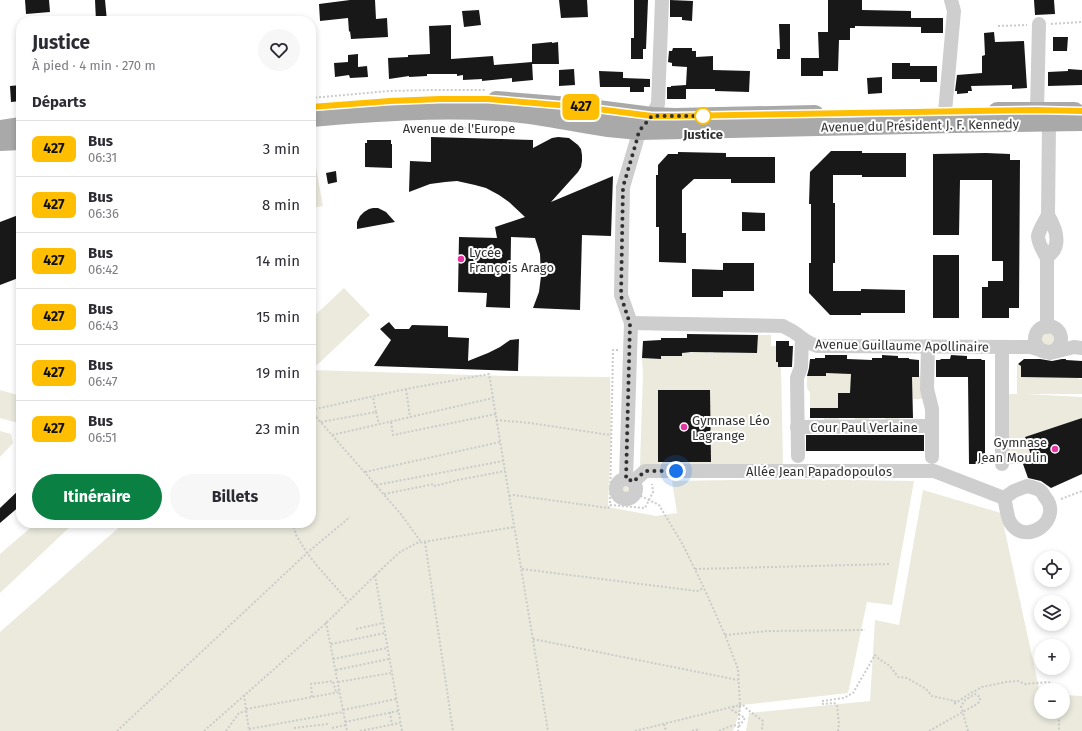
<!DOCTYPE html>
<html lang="fr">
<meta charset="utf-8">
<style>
body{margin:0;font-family:"Fira Sans",sans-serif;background:#f7f7f7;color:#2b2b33;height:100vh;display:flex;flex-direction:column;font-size:15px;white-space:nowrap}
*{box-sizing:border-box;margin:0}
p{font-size:13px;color:#7c7c81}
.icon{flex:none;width:22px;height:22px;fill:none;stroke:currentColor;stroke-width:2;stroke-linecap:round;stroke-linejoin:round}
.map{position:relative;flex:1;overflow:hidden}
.sheet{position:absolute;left:16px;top:16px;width:300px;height:512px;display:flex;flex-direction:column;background:#fff;border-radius:16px;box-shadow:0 2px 6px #0003}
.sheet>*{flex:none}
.badge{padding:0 8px;border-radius:6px;font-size:14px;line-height:26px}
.controls{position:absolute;left:1034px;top:551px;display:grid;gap:8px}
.controls a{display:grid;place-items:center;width:36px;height:36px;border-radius:50%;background:#fff;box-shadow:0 2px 6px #0003;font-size:20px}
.you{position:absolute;width:20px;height:20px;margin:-10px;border:3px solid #fff;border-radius:50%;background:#1a73e8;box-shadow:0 0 0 6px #1a73e833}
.map>.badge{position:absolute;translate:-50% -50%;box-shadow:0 0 0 2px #fff}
h2{padding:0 16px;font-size:15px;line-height:36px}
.round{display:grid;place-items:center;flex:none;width:42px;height:42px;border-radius:21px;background:#f7f7f7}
.head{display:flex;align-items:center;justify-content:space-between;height:68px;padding:0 16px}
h1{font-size:19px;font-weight:700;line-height:30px}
.primary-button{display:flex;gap:8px;margin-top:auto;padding:8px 16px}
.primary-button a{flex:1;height:46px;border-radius:24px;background:#0b8043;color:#fff;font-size:16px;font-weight:700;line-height:46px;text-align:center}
.primary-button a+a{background:#f7f7f7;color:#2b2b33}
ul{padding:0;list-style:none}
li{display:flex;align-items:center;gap:12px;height:56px;padding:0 16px;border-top:1px solid #e1e1e2}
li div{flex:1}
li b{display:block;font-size:15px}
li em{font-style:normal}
li .badge{min-width:44px;font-weight:700;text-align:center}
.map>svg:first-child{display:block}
.green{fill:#ebeadd}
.building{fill:#181818}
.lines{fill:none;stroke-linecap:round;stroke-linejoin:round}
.path{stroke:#cbcbcb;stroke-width:2;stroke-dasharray:2 2;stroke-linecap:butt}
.minor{stroke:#cecece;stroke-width:14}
.major{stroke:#a9a9a9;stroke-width:18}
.line-casing{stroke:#fff;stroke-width:9}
.line{stroke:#ffbe00;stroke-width:6}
.walk{stroke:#313131;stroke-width:4;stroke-dasharray:0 7.2}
.stop-dot{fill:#fff;stroke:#ffbe00;stroke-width:2}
.poi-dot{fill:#e636a3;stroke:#fff;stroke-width:1.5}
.labels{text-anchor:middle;stroke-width:4;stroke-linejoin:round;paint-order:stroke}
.street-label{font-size:13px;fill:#313131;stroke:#fff}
.stop-label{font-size:13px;font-weight:bold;fill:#313131;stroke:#fff}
.poi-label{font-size:13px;fill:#313131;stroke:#fff;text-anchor:start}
</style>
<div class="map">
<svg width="1082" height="731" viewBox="0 0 1082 731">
<rect width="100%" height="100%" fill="#fff"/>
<g class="green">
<polygon points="311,146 312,146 323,206 311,208"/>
<polygon points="344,288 370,315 317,365 311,358 311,319"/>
<circle cx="1047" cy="339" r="7"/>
<polygon points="713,335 726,353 757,353 758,335 771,335 771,346 776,346 776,362 778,362 778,367 781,367 783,466 640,466 643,374 642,358 661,359 661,355 682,356 682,338 687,338 687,353 692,353 692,351 708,351 708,353 713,353"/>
<polygon points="847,359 851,359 851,377 922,376 922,399 913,399 912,393 899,393 899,421 885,421 885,399 869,393 869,421 855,421 854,407 852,393 839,393 839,421 824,421 824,408 810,408 810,393 807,388 807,376 825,376 826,372"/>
<polygon points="1074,361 1078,361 1078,379 1082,379 1082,394 1027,394 1082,397 1082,418 1025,437 1033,461 1023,464 1009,464 1008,394 1017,394 1017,365 1019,364 1021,366 1021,377 1039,377"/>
<polygon points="311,370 506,376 610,377 611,435 608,507 656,516 677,513 672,481 791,479 914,481 892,605 867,602 848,693 742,705 733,731 0,731 0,632 124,523 311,523"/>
<polygon points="0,390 21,396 21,427 15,422 0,418"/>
<polygon points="0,431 11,434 13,443 0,457"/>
<path d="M624 483 633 488C633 506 608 491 624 483Z"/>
<polygon points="923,490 1001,513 1040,693 1041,693 1041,712 1063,712 1063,695 1082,696 1082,731 746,731 749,713 870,701 875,620 899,625"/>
<polygon points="36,523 74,523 0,593 0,554"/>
</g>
<g class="building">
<polygon points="25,0 49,0 50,12 26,14"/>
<polygon points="95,0 105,0 107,21 96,21"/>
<polygon points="350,0 375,0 376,19 387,18 388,37 351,39 350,31 349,32 348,18 320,21 319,4"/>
<polygon points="559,0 587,0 588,17 561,18"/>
<polygon points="634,0 648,0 646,49 643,49 643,59 631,59 631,38 634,38"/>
<polygon points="670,0 693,1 692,21 682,20 682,17 670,17"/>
<polygon points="828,0 862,0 862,10 911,11 911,18 943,18 943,33 921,33 921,27 855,26 855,28 850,28 850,40 839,40 838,71 823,71 823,76 801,76 801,58 819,58 818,32 828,32"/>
<polygon points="1034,0 1054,0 1055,14 1035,15"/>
<polygon points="479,10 481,25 464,27 462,11"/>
<polygon points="779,24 790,24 790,59 777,59 777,49 780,49"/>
<polygon points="451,25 451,59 493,56 494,65 532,62 533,80 512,82 512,78 482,81 482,79 463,80 463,75 457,76 457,74 427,74 427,76 409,77 409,76 389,79 388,58 408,57 408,55 430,54 429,26"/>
<polygon points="994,32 995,42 1024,41 1027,88 1012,89 1012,85 971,86 972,91 968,91 968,93 957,94 957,91 955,91 957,75 982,73 982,56 985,55 984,33"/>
<polygon points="1053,37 1068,37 1067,51 1053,51"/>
<polygon points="552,42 552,43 558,42 559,64 532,64 532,44"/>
<polygon points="673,48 692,48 692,51 696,51 696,57 713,56 713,70 750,71 749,92 715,91 715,89 686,89 686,99 667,99 667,87 671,87 671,86 686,85 687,67 672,66 672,63 668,62 669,51 672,51"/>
<polygon points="358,54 358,67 367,66 368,77 350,78 349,75 335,77 334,63 348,62 348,55"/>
<polygon points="892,63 910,63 910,66 937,66 937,82 920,82 920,79 892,79"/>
<polygon points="574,69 575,85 559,86 559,70"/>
<polygon points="1068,69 1082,70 1082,85 1048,86 1048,72 1068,71"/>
<polygon points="599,71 623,72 623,78 650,79 650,87 644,87 644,92 630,92 630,87 600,87"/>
<polygon points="882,77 882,93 868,94 867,78"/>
<polygon points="21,85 21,101 11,102 10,86"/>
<polygon points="431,137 533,140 533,148 552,138 558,137 569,138 578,145 581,149 582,155 582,161 581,167 578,172 551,202 613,176 611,236 582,235 580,310 533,308 539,292 541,276 540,254 535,238 511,237 510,308 486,307 487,293 458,292 459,237 497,238 495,227 525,217 509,202 499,195 486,188 475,185 457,181 445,182 430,184 409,192 410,161 431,162"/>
<polygon points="367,140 391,140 391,144 392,144 392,168 365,167 365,143 367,143"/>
<polygon points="831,151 862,151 862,153 906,153 906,177 862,177 862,175 833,175 833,203 835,203 835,263 833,263 833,291 861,291 861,289 905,290 905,313 861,313 861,315 830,315 809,293 809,263 811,263 811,204 809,204 810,172"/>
<polygon points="678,152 726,153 726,157 775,157 775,183 731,183 731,179 694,179 682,190 682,233 686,233 686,263 659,262 659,227 656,227 656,175 658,175 658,165 668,154 678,154"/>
<polygon points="986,153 1010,154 1010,160 1020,160 1019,308 1009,308 1009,318 982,318 982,287 988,287 988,281 1003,281 1003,261 992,261 992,180 960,180 959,235 933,235 933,154"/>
<polygon points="336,171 337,182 328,184 326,173"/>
<polygon points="373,208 378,208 386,212 395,222 357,229 357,222 360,216 364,212 369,209"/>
<polygon points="742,212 765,213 765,231 742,231"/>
<polygon points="21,214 21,277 0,285 0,222"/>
<rect x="933" y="255" width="26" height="63"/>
<polygon points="723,263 754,263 754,291 723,291 723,297 692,297 692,269 723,270"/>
<polygon points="389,322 395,329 409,329 412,325 448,326 448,337 469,338 468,361 488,353 500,347 510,340 519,339 518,371 374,366 391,340 380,329"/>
<polygon points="687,334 758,335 757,353 692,352 682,353 682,356 661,356 661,359 642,358 643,341 661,340 661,338 687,338"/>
<polygon points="776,341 789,341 789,346 793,346 792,367 778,367 778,362 776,362"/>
<polygon points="825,355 847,355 847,359 872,360 872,358 882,358 882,355 898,356 898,358 909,358 909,359 919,360 919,377 912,377 913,418 810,418 810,408 838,408 838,393 850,393 851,374 826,373 826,376 807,376 809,368 810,359 815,359 815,358 825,358"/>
<polygon points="951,355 967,356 967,359 982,359 981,360 985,360 985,464 969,464 968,377 936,377 936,360 940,360 941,359 950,359"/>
<polygon points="1024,359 1040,359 1052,361 1062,359 1066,359 1066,360 1082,361 1082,378 1021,377 1021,366 1018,364"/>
<polygon points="658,390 710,390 711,462 658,462"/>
<polygon points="1082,418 1082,474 1051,488 1041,481 1028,478 1023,464 1033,461 1025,437"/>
<rect x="806" y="435" width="118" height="16"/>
<polygon points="21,488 21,505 0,523 0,508"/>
</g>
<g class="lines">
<g class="path">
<polyline points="1051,24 1082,22"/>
<polyline points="998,26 1027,25"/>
<polyline points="311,98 389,91 431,90 485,90"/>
<polyline points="424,127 486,128"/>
<polyline points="618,350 613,350 610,505 645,508 653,492 652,484"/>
<polyline points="406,389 410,417"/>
<polyline points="311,410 406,389 489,374 548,731"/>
<polyline points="311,411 332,435 493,398"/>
<polyline points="376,412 379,424"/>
<polyline points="496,420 530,423 610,435"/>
<polyline points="321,422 376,412 373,397"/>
<polyline points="391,422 393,435 496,414"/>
<polyline points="332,435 400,513 421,542"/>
<polyline points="365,472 500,442"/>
<polyline points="376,485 503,461"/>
<polyline points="384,494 434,484 435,486 458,480 505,471"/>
<polyline points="637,494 659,505 683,545 704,588 725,635 738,669 740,705 738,731"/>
<polyline points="509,496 513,495 608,508 610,506"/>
<polyline points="1061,499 1082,491"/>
<polyline points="293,523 296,535 307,553 319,568 348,601"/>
<polyline points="425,542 453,731"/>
<polyline points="522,569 697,591 704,588"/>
<polyline points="695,569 890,564"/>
<polyline points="375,575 402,731"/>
<polyline points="326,622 347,731"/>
<polyline points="356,629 383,623"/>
<polyline points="725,635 768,631 865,630"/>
<polyline points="533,639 738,680"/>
<polyline points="331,644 385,633"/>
<polyline points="333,659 387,648"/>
<polyline points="336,670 389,659"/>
<polyline points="338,682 391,673"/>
<polyline points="244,695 249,731"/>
<polyline points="312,697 311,684 333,681 336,693"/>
<polyline points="739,705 743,705 748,710 763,721 762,728 763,731"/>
<polyline points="734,706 732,710 745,718 738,728"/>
<polyline points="246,709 340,692"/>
<polyline points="343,710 396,699"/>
<polyline points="390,712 392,725"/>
<polyline points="1056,712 1059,721 1059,731"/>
<polyline points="345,722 398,711"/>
<polyline points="664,724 666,731"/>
<polyline points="294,728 328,724"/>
<polyline points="332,728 346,725"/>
<polyline points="249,729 343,712"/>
<polyline points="117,731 307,553 350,517"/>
<polyline points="204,731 324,625 388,563 400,552 417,543 514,527"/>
<polyline points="226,731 239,713 246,711"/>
<polyline points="360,731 400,723"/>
<polyline points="635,731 740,705"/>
<polyline points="692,731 700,729"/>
<polyline points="719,731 731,726 738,725"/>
<polyline points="838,731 839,724 837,705 834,703 823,704 822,701 844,698 853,693 875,655 879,659 890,666 898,677 907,678 926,689 932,696 955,701 954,704 971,693 982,687 1006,682 1018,681 1025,684 1048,682 1053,684 1054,690"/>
<polyline points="929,731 977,704 980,701 980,697 975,694 965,700 961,706 968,731"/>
</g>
<g class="minor">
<polyline points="1037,110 1039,24"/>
<polyline points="945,112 954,11 951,0"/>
<path d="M1048 215C1054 225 1060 239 1054 250 1052 253 1049 255 1047 258 1044 252 1038 244 1038 236 1039 230 1045 221 1048 215Z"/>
<polyline points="1048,215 1049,123"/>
<polyline points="1047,258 1047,327"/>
<path d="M631 323 783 326C786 328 791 330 794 332 803 339 806 342 817 346L1031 347 1050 353 1074 347 1082 348"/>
<circle cx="1048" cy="339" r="13"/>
<polyline points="928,346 927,389 932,409 932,457"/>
<polyline points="1002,347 1002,464"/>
<polyline points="797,427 932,426"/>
<polyline points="798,456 797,378 801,367 802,339"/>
<polyline points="626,479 631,323 621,295 623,187 636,143 639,131 652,116 658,104 662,0"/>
<circle cx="626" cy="489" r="10"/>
<polyline points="633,482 645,471 934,471 1004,498"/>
<path d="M1027 486C1031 487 1036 488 1039 490 1042 491 1043 494 1045 497 1064 519 1026 548 1010 522 1007 517 1006 504 1004 498L1014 491Z"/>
</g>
<g class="major">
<polyline points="496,100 582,107 652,116 675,117 815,114"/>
<polyline points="997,111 1075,111"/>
<path d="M311 118C373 113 435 108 497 112 534 113 571 123 608 128 618 129 628 130 639 131L955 124 1082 122"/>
<polyline points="0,129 21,126"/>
<polyline points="0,142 21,141"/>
</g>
</g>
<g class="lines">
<defs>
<polyline id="line" points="311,107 390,101 440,99 488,99 582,107 652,116 675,116 1037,110 1082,111"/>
</defs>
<use href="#line" class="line-casing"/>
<use href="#line" class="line"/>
<polyline class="walk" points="676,471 645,471 633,482 630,480 626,479 630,324 621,296 623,187 636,143 639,131 652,116 706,116 703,116"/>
</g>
<circle class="stop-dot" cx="703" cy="116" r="8"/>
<g class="poi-dot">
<circle cx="461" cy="259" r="4"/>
<circle cx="684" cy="427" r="4"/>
<circle cx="1055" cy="449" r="4"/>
</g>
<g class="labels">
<g class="street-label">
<text transform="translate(920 125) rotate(-1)" y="5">Avenue du Président J. F. Kennedy</text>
<text x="459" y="133">Avenue de l'Europe</text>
<text transform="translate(902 345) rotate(1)" y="5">Avenue Guillaume Apollinaire</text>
<text x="864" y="432">Cour Paul Verlaine</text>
<text x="819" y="476">Allée Jean Papadopoulos</text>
</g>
<g class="stop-label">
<text x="703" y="139">Justice</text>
</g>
<g class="poi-label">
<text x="469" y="257">Lycée<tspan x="469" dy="15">François Arago</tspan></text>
<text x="692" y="425">Gymnase Léo<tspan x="692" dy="15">Lagrange</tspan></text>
<text x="1047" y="447" text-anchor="end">Gymnase<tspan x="1047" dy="15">Jean Moulin</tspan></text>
</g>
</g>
</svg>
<div class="controls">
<a><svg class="icon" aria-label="locate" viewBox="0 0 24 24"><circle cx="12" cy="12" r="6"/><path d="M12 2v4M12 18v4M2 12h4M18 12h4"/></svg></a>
<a><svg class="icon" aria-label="layers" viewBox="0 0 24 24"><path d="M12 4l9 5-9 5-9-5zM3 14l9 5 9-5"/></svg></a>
<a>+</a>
<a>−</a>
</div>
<div class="you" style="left:676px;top:471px"></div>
<b class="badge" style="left:581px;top:107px;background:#ffbe00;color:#111">427</b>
<section class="sheet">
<div class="head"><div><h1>Justice</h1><p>À pied · 4 min · 270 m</p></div><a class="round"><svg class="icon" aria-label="heart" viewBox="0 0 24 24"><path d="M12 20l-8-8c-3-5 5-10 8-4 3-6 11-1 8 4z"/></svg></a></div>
<h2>Départs</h2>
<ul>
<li><span class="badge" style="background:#ffbe00;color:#111">427</span><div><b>Bus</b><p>06:31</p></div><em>3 min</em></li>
<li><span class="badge" style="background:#ffbe00;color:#111">427</span><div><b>Bus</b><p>06:36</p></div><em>8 min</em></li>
<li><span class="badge" style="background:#ffbe00;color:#111">427</span><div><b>Bus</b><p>06:42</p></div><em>14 min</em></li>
<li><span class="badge" style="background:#ffbe00;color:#111">427</span><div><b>Bus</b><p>06:43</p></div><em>15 min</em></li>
<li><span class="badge" style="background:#ffbe00;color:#111">427</span><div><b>Bus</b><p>06:47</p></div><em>19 min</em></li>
<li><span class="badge" style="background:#ffbe00;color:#111">427</span><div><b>Bus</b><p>06:51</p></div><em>23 min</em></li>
</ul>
<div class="primary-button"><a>Itinéraire</a><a>Billets</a></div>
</section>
</div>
